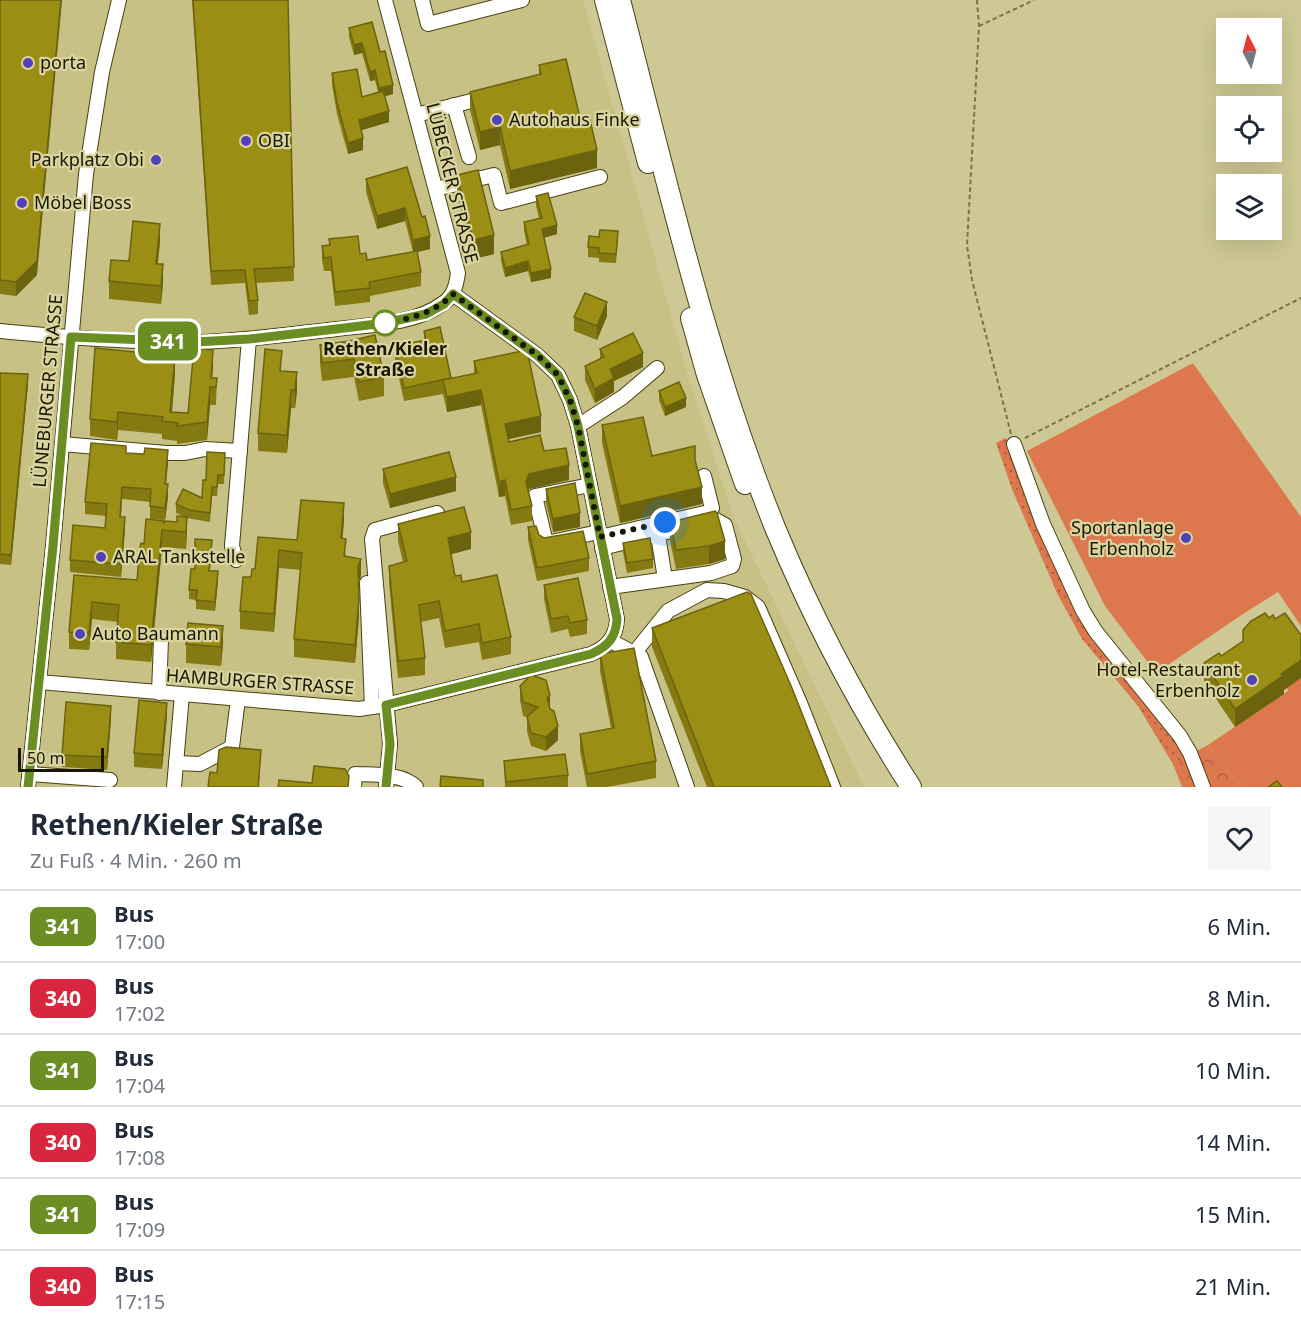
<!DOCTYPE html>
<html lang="de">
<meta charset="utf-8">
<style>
body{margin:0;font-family:"Noto Sans",sans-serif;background:#f6f6f7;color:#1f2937;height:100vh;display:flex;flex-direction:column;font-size:22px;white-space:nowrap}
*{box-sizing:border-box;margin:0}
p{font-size:20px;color:#747a83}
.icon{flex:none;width:33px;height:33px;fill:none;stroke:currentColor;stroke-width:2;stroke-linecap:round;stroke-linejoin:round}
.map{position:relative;height:787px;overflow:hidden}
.panel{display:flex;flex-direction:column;background:#fff;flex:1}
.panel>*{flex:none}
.badge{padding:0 12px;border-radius:9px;font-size:21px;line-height:39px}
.needle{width:39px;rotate:354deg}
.buttons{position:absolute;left:1216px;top:18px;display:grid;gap:12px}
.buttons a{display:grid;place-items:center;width:66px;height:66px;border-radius:0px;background:#fff;box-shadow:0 6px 24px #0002;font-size:30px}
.scale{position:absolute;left:18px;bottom:15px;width:86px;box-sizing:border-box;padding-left:6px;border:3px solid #191704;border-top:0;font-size:16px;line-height:21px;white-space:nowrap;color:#191704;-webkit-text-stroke:4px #dad5a0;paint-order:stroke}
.you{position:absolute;width:30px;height:30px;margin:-15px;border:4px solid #fff;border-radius:50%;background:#1a73e8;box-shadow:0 0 0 9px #1a73e833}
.map>.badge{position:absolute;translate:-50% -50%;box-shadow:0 0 0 3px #fff}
.round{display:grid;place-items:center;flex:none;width:63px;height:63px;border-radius:0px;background:#f6f6f7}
.summary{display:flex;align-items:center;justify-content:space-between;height:102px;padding:0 30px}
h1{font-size:28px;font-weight:700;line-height:45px}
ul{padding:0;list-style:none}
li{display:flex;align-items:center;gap:18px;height:72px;padding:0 30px;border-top:2px solid #e0e1e3}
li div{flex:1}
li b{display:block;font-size:22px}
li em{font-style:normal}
li .badge{min-width:66px;font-weight:700;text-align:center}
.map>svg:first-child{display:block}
.built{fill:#c8c185}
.grass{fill:url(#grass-dots)}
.forest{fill:url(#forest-crowns)}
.pitch{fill:#dd784e}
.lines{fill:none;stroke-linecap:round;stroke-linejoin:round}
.minor-casing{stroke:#48420f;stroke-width:16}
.highway-casing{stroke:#48420f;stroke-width:22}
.path{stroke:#787450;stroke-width:2;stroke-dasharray:4.5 3;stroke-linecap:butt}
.minor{stroke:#fff;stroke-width:14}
.highway{stroke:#fff;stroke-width:20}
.wall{fill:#857a11}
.shaded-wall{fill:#6c630e}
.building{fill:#9b8e14;stroke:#6c630e;stroke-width:1.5}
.line-casing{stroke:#fff;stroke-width:14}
.line{stroke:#6b8e23;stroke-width:9}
.walk{stroke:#191704;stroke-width:6;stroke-dasharray:0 10.8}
.poi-dot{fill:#5141b8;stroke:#dad5a0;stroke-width:2}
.stop-dot{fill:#fff;stroke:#6b8e23;stroke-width:3}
.labels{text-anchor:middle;stroke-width:4.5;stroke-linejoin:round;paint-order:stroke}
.poi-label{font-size:18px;fill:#191704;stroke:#dad5a0;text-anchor:start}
.street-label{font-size:18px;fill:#191704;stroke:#dad5a0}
.stop-label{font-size:18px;font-weight:bold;fill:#191704;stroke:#dad5a0}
</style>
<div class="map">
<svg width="1301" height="787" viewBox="0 0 1301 787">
<defs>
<pattern id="grass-dots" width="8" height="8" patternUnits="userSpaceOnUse" patternTransform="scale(1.5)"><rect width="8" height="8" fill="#dd784e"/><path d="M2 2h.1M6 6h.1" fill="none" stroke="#b2613f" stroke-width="1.8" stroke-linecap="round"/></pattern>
<pattern id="forest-crowns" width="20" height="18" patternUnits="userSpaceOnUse" patternTransform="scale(1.5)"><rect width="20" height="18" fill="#dd784e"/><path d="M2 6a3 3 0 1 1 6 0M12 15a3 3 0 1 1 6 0" fill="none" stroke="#b2613f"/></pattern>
</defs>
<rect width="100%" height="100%" fill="#cdc894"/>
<polygon class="built" points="0,0 583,0 684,362 733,516 864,787 0,787"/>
<polygon class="grass" points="1006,438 1022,485 1062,580 1186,757 1173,764 1138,706 1082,639 1057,593 1012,489 996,443"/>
<polygon class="forest" points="1208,745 1241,787 1182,787 1173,764"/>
<g class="pitch">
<polygon points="1193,363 1301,517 1301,626 1278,592 1243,614 1156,673 1105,606 1027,451"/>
<polygon points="1301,678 1301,787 1241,787 1208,745 1288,691 1287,688"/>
</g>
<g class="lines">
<defs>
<g id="minor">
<polyline points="422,0 428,24 522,0"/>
<polyline points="454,105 469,157"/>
<polyline points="416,115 487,97"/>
<polyline points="436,189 494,175 501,203 600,177"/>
<path d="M0 331C65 337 131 343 196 342 243 341 290 334 337 329 370 325 415 324 442 304 454 297 456 286 458 273L385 0"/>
<polyline points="578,426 623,397 657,368"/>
<polyline points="62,444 166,453 185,453 205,449 240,451"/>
<polyline points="1014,444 1043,524 1083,611 1096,632 1180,736 1190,753 1203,787"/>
<polyline points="590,485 535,496 546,543 599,532"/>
<polyline points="658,535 665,579"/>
<polyline points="600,537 709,512 712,508 704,476"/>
<polyline points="602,548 716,520 725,525 734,559 732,566 711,573 610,587"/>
<polyline points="236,560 232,546 249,339"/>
<polyline points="367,583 372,707"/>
<polyline points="611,641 641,657 687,787"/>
<polyline points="635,652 668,611 707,590 724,591 745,597 758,607 800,703 833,787"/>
<path d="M39 682 359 709 386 705 591 654C607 647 616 638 617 619L578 426 570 400 558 375 537 355 453 294"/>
<polyline points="159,693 161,640"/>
<polyline points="176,763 200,764 232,747 238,699"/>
<polyline points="30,774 110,780"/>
<polyline points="28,787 53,546 86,174 102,72 119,0"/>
<polyline points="174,787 182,695"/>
<path d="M354 787 355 774C374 775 402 773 416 787"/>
<polyline points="386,787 390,744 372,539 375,530 437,513"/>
</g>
<g id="highway">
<polyline points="605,0 648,163"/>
<path d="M620 0C666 178 707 360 776 530 813 619 859 706 911 787"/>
<polyline points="691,318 707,375 745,484"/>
</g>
</defs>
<use href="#minor" class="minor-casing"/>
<use href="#highway" class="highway-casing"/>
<g class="path">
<polyline points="977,0 979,26 967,245 972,280 1011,434"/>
<polyline points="979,26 1034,0"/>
<polyline points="1025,438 1301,298"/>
</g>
<use href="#minor" class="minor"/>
<use href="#highway" class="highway"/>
</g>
<g class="wall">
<polygon points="0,0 37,275 16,296 0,294"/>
<polygon points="192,0 288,0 294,281 256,283 258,300 258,314 249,315 245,283 211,285"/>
<polygon points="372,22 393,94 385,96 389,122 361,130 363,150 348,154 337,114 332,85 332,73 362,97 378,92 375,80 370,81 362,53 354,55 349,37 349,28"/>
<polygon points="539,65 581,122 597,168 510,189 500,145 480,150 470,110 470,92 539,75"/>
<polygon points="407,167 430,249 417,252 421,272 421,286 370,296 370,302 335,306 331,271 324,271 322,260 322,246 329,245 329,239 360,254 367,260 413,252 405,221 377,229 366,192 366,179"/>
<polygon points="457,175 494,254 473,259 457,193"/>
<polygon points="536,196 557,234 544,238 551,278 531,282 528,271 505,277 501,261 501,252 527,245 524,231 524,222 539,218 536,206"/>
<polygon points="618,241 616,263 599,262 599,258 588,257 588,247"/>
<polygon points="160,242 157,264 163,283 161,304 109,299 109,281 129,261"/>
<polygon points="607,316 597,340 574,331 574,317"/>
<polygon points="424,331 451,379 474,374 474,361 541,432 508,439 509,442 544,451 569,480 529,489 528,492 532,506 532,521 511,525 505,496 499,497 481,405 447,412 443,394 404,401 395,360 395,346 424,340"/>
<polygon points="350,341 384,377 384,396 359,401 354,377 322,381 320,363 320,345"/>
<polygon points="600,349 643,367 614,381 614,392 595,403 585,380 585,366 600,359"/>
<polygon points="213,368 212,378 217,378 216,405 210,405 207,440 177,444 177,441 162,439 162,434 118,430 117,440 90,436 90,419 175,374 172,412 188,413"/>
<polygon points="282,371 297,391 295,408 291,408 287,453 258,451 258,433"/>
<polygon points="0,373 28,384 11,565 0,564"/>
<polygon points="659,391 686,407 665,416 659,400"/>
<polygon points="602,425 652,456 702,504 620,523 602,443"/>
<polygon points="126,453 168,462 166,484 168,497 165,520 150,519 150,502 122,499 121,517 125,529 121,577 70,572 70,560 105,528 106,516 85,514 85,502"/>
<polygon points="225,453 224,484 218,484 217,496 212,496 210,522 187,518 186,549 162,547 151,662 116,659 116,642 118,622 92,619 89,650 69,649 69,632 74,575 137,580 144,544 164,524 177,522 183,516 176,513 176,504 202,498 206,480"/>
<polygon points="383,469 456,491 390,508 383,483"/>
<polygon points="546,489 580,527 553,532 546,503"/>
<polygon points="715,511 725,559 709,564 676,569 670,541 670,522"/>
<polygon points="344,521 342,539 346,556 361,576 359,582 359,617 355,663 294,657 294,639 301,570 279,568 274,632 240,629 240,611 255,569 258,537 297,540"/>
<polygon points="398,524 471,549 451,554 455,576 462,582 511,637 511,654 482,660 479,642 445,648 439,618 421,622 425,658 425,675 398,678 389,583 389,566 403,562 398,541"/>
<polygon points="528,527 544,538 589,558 589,571 537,581 528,540"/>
<polygon points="623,543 653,559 653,568 627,573 623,552"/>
<polygon points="212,550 210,571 218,581 215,611 196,609 196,600 189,599 189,590 195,569"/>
<polygon points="544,585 587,620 587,634 570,637 568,629 551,633 544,599"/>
<polygon points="1269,618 1275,619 1301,635 1301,678 1284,690 1284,694 1235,727 1204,681 1204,663 1221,656 1243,641"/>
<polygon points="652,628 831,787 707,787 652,647"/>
<polygon points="186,644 223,644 221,666 186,663"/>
<polygon points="600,654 656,761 656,778 607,787 587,787 580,751 580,734 611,728 600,671"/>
<polygon points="520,686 550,709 558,740 546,751 531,746 527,731 527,717 523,716 520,700"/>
<polygon points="167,716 162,769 134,767 134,753"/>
<polygon points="111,719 107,770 62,767 62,755"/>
<polygon points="504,761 568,775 568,787 505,787"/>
</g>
<g class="shaded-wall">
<polygon points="61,0 62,0 37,275 16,296 16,282"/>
<polygon points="362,43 362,53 354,55 354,45"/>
<polygon points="375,70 375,80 370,81 370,72"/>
<polygon points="393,85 393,94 379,98 379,88"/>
<polygon points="389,111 389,122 359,131 359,120"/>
<polygon points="500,127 500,145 480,150 480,132"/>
<polygon points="363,138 363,150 348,154 348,143"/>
<polygon points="597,150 597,168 510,189 510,171"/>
<polygon points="405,208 405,221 377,229 377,216"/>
<polygon points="160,224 160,242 156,282 156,264"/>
<polygon points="557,225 557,234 542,238 542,229"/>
<polygon points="494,235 494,254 473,259 473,240"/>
<polygon points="430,236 430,249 413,253 413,240"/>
<polygon points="528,261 528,271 505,277 505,268"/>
<polygon points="163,264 163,283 161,304 161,286"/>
<polygon points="551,269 551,278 531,282 531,273"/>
<polygon points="607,302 607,316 597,340 597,326"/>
<polygon points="213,350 213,368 211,387 211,378"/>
<polygon points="643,353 643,367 614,381 614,392 595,403 595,389 610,369"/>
<polygon points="175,356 175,374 171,422 170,412"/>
<polygon points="297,372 297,391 295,408 295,390"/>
<polygon points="28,374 28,384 11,565 11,555"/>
<polygon points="210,387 210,405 207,440 207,422"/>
<polygon points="291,390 291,408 287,453 287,435"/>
<polygon points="481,390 481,405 447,412 447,397"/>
<polygon points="686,398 686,407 665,416 665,407"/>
<polygon points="118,412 118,430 117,440 117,422"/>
<polygon points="541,416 541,432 505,440 505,424"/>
<polygon points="168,450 168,462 165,496 165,484"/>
<polygon points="569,465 569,480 529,489 526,497 526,482 529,474"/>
<polygon points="456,477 456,491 390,508 390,494"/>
<polygon points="505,480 505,496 499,497 499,482"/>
<polygon points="168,484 168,497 165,520 165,508"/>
<polygon points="122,487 122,499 120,529 120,517"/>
<polygon points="702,487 702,504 620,523 620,506"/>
<polygon points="344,503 344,521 341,556 341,538"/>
<polygon points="580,513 580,527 553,532 553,519"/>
<polygon points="125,517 125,529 121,577 121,564"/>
<polygon points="187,517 187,534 186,549 186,532"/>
<polygon points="162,530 162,547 151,662 151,645"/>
<polygon points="471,532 471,549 448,555 448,538"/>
<polygon points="725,541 725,559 709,564 709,546"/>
<polygon points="279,550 279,568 274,632 274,614"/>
<polygon points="361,559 361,576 358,583 358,566"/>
<polygon points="218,571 218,581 215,611 215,602"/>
<polygon points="359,599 359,617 355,663 355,645"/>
<polygon points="92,602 92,619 89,650 89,633"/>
<polygon points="223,626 223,644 221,666 221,647"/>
<polygon points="1301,660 1301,678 1284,690 1284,694 1235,727 1235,709 1281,674"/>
<polygon points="550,695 550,709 547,698"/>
<polygon points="167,703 167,716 162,769 162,755"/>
<polygon points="111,706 111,719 107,770 107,757"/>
<polygon points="558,726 558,740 546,751 546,737"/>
<polygon points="261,750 259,787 258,787"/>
</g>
<g class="building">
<polygon points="0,0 61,0 37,261 16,282 0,280"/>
<polygon points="193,0 288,0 294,267 254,269 258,300 249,301 245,270 211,271"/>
<polygon points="372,22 380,52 385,51 393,85 379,88 375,70 370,72 362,43 354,45 349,28"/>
<polygon points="566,59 581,122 590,120 597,150 510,171 500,127 480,132 470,92 541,74 539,65"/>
<polygon points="357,69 362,97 383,91 389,111 359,120 363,138 348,143 337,103 332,73"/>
<polygon points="407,167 422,217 425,216 430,236 413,240 405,208 377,216 366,179"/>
<polygon points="478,170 494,235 473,240 457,175"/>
<polygon points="548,193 557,225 542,229 551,269 531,273 528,261 505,268 501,252 529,244 524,222 542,218 536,196"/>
<polygon points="133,221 160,224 156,264 163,264 161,286 109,281 111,260 129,261"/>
<polygon points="600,230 618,231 616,254 599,253 599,248 588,247 589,236 599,237"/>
<polygon points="358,236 360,254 366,253 367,260 417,251 421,272 369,282 370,288 335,292 331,257 324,258 322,246 330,245 329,239"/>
<polygon points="585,293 607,302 597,326 574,317"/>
<polygon points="440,327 451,378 404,388 395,346 426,340 424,331"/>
<polygon points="633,333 643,353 610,369 614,378 595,389 585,366 604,357 600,349"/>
<polygon points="375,335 384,377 359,382 354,359 322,363 320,345 350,341"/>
<polygon points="95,348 175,356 170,412 188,413 194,348 213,350 211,378 217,378 216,387 210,387 207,422 177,426 178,423 162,421 163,417 118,412 117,422 90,419"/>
<polygon points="265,349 282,351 280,371 297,372 295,390 291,390 287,435 258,433"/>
<polygon points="527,350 541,416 505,424 509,442 540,435 544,451 566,448 569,465 529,474 526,482 532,506 511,510 505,480 499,482 481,390 447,397 443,380 477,373 474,361"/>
<polygon points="0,373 28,374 11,555 0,554"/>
<polygon points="679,382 686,398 665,407 659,391"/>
<polygon points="643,417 652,456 695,446 695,460 702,487 620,506 602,425"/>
<polygon points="91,443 126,446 126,453 144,454 145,448 168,450 165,484 168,484 165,508 150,506 151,489 122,487 120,517 125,517 121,564 70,560 73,525 105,528 107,504 85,502"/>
<polygon points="207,452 225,453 224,475 218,475 217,487 212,487 210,513 189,510 176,504 183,489 202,498 203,480 206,480"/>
<polygon points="449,452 456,477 390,494 383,469"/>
<polygon points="575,483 580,513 553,519 546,489"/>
<polygon points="301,500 344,503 341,538 346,539 344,556 361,559 358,566 359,599 355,645 294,639 302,553 279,550 274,614 240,611 243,577 251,577 252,569 255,569 258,537 297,540"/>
<polygon points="464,507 471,532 448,538 455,576 461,575 462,582 497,575 511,637 482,643 479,624 445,631 439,601 419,605 425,658 398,661 389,566 407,561 398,524"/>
<polygon points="715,511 717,513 725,541 709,546 676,550 670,522"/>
<polygon points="177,516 187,517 186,532 162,530 151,645 116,642 119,605 92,602 89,633 69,632 74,575 137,580 140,548 141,543 144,544 146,519 164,521 164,524 165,521 177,522"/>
<polygon points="536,526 539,535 544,538 583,531 589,558 537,568 528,527"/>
<polygon points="650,538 653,559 627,563 623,543"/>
<polygon points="195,539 212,540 209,571 218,571 215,602 196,600 197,590 189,590 191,569 195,569"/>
<polygon points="578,578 587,620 570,623 568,616 551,619 544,585"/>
<polygon points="747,592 751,594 792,688 831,787 714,787 652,628"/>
<polygon points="1265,613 1269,618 1273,615 1275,619 1285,613 1301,635 1301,660 1281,674 1284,675 1235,709 1204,663 1219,653 1221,656 1243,641 1243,630 1251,621"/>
<polygon points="188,623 223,626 221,647 186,644"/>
<polygon points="634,648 656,761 587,774 580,734 614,728 600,654"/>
<polygon points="531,675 546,680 550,695 547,698 550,709 554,711 558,726 546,737 531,733 527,717 538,707 523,702 520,686"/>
<polygon points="139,700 167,703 162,755 134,753"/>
<polygon points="66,702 111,706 107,757 62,755"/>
<polygon points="226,747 261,750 258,787 208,787 210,772 217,773 219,750"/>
<polygon points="565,754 568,775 506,782 504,761"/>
<polygon points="314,766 345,769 349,776 348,787 278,787 279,780 312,783"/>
<polygon points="441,776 483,780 483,787 440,787"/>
<polygon points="1277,781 1282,787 1268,787"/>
</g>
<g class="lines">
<defs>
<path id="line" d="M28 787 53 546 71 337 196 342 249 339 336 329 385 323 426 314 444 304 453 294 537 355 558 375 570 400 578 426 617 619C616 638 607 647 591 654L386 705 390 744 386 787"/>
</defs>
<use href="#line" class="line-casing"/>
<use href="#line" class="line"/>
<path class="walk" d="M385 323C409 319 435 313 453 294L537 355 558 375 570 400 578 426 600 537 665 522"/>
</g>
<g class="poi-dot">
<circle cx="28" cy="63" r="6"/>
<circle cx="497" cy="120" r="6"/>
<circle cx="246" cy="141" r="6"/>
<circle cx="156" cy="160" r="6"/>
<circle cx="22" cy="203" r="6"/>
<circle cx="1186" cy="538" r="6"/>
<circle cx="101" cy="557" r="6"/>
<circle cx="80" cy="634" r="6"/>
<circle cx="1252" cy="680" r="6"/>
</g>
<circle class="stop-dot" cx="385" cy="323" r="12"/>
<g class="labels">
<g class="poi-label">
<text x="40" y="69">porta</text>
<text x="509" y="126">Autohaus Finke</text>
<text x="258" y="147">OBI</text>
<text x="144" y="166" text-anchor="end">Parkplatz Obi</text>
<text x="34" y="209">Möbel Boss</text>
<text x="1174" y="534" text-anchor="end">Sportanlage<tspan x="1174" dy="21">Erbenholz</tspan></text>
<text x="113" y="563">ARAL Tankstelle</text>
<text x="92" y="640">Auto Baumann</text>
<text x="1240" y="676" text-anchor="end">Hotel-Restaurant<tspan x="1240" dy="21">Erbenholz</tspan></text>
</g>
<g class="street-label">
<text transform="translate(452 183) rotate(76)" y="6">LÜBECKER STRASSE</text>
<text transform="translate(48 391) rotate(-85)" y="6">LÜNEBURGER STRASSE</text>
<text transform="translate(260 682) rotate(4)" y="6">HAMBURGER STRASSE</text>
</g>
<g class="stop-label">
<text x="385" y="355">Rethen/Kieler<tspan x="385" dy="21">Straße</tspan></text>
</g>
</g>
</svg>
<div class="buttons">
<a><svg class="needle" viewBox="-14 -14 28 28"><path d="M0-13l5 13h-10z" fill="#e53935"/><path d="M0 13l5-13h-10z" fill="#747a83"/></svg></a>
<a><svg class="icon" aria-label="locate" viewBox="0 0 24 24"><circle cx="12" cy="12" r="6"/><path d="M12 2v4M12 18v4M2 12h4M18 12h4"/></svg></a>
<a><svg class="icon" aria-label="layers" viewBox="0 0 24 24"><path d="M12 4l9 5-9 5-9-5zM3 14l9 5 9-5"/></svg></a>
</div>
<div class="scale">50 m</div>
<div class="you" style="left:665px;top:522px"></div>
<b class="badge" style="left:168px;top:341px;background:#6b8e23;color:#fff">341</b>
</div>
<section class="panel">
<div class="summary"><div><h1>Rethen/Kieler Straße</h1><p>Zu Fuß · 4 Min. · 260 m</p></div><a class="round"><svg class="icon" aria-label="heart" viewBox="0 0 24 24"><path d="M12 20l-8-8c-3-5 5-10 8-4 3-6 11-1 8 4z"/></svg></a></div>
<ul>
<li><span class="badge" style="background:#6b8e23;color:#fff">341</span><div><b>Bus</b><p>17:00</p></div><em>6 Min.</em></li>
<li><span class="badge" style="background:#d7263d;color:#fff">340</span><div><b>Bus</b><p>17:02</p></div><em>8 Min.</em></li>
<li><span class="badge" style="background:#6b8e23;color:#fff">341</span><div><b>Bus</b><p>17:04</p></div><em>10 Min.</em></li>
<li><span class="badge" style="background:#d7263d;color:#fff">340</span><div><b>Bus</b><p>17:08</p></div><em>14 Min.</em></li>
<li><span class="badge" style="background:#6b8e23;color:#fff">341</span><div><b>Bus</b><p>17:09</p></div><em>15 Min.</em></li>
<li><span class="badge" style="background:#d7263d;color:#fff">340</span><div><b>Bus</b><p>17:15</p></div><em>21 Min.</em></li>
</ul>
</section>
